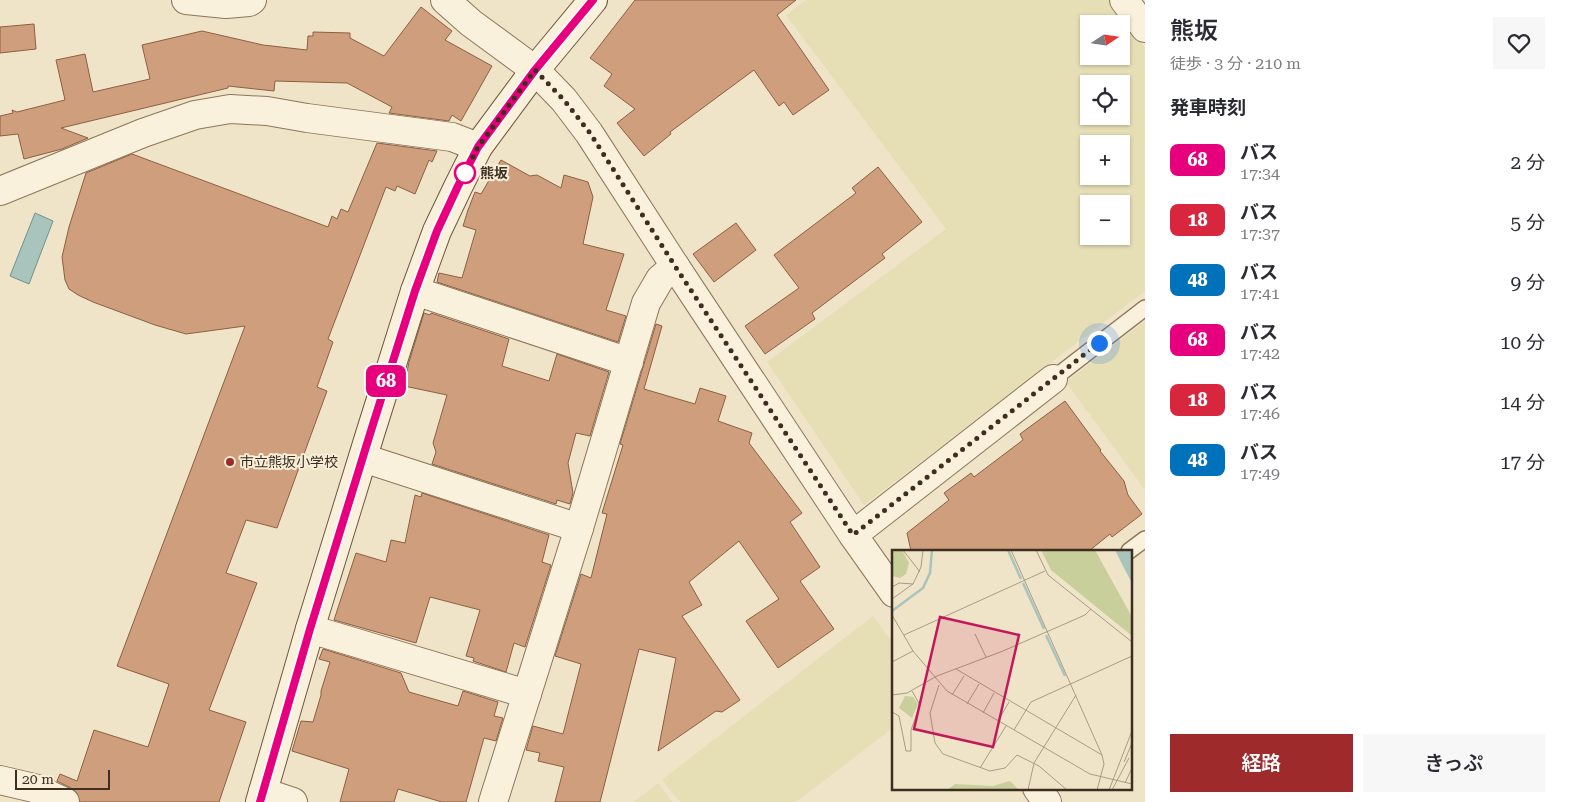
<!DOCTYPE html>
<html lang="ja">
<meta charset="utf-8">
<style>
body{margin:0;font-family:"Roboto Serif","Noto Sans JP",serif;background:#f7f7f7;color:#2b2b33;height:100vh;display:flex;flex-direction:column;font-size:19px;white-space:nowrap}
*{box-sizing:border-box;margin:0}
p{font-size:16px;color:#7c7c81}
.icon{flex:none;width:28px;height:28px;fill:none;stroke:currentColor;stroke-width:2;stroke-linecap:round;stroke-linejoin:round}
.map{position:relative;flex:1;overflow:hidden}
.side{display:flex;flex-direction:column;background:#fff;width:425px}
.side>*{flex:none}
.badge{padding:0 10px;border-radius:8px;font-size:18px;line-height:32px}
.needle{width:32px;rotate:77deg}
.buttons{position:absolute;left:1080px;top:15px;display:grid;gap:10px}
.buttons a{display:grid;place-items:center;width:50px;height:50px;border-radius:0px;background:#fff;box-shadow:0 1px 4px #0004;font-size:25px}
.scale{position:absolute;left:15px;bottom:12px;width:95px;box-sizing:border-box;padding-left:5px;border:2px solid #3d2e20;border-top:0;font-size:14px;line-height:18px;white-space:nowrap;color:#3d2e20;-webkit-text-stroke:4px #f7eed8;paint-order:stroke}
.you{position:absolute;width:25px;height:25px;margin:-12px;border:4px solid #fff;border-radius:50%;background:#1a73e8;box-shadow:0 0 0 8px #1a73e833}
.map>.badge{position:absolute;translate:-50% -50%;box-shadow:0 0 0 2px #fff}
h2{padding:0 25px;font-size:19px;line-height:45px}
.round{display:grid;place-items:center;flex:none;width:52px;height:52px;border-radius:0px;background:#f7f7f7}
.head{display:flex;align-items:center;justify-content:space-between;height:85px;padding:0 25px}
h1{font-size:24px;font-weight:600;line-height:38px}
.button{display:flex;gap:10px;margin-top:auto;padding:10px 25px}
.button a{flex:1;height:58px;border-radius:0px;background:#9e2a2b;color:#fff;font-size:20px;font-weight:600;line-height:58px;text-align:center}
.button a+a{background:#f7f7f7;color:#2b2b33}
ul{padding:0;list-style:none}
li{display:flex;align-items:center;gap:15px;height:60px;padding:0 25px}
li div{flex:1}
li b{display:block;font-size:19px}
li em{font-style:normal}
li .badge{min-width:55px;font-weight:700;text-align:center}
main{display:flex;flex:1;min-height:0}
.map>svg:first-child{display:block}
.farmland{fill:#e6deb5;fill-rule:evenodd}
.water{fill:#a9c4bc;stroke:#6f938a}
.building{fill:#cf9f7d;stroke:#8d5f41}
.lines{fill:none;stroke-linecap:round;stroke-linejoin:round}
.service-casing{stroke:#8d765c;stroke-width:18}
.minor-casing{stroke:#8d765c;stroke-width:30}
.tertiary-casing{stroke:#8d765c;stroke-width:30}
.secondary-casing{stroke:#6f573f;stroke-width:30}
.service{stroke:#faf1dc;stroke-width:15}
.minor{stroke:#faf1dc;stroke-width:28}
.tertiary{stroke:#faf1dc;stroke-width:28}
.secondary{stroke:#faf1dc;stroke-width:28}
.line-casing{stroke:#fff;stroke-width:11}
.line{stroke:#e6007e;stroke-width:8}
.walk{stroke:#3d2e20;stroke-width:5;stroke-dasharray:0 9}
.stop-dot{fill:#fff;stroke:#e6007e;stroke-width:2.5}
.poi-dot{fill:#9e2a2b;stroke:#f7eed8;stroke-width:2}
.labels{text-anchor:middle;stroke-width:4;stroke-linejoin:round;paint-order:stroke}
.stop-label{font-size:14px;font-weight:bold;fill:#3d2e20;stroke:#f7eed8;text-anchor:start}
.poi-label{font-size:14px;fill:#3d2e20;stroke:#f7eed8;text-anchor:start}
.inset-river{fill:none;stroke:#a9c4bc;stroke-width:2.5}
.inset-road{fill:none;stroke:#a89b85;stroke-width:1}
.view{fill:#c2185b;fill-opacity:0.15;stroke:#c2185b;stroke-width:2.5}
.inset-edge{fill:none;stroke:#3d2e20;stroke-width:2.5}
</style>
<main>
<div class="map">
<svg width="1145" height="802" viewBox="0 0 1145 802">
<rect width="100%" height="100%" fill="#f0e4c8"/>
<g class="farmland">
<path d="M806 0H1109L1145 47V291L864 505 767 362 946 229 786 15ZM1089 24H1121V56H1089ZM1089 84H1121V116H1089ZM1089 144H1121V176H1089ZM1089 204H1121V236H1089Z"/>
<polygon points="1145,321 1145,490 1066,382"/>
<polygon points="873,616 894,644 894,727 796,802 680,802 662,780"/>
<polygon points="658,783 672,802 634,802"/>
</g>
<polygon class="water" points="35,213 53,221 29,284 10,276"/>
<g class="building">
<polygon points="635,0 796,0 777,15 829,90 793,115 784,102 779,106 754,70 670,132 671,134 644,156 617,123 635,109 604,86 612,74 590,58"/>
<polygon points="421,7 452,31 445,40 492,66 461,121 452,115 449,121 389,113 392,107 347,83 275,81 274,91 228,86 228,88 61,128 88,138 62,149 24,159 18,134 0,136 0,116 13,113 12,110 17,112 65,100 56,60 85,54 93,92 150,79 142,45 202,31 263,45 307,50 308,36 313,36 313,32 350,33 350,38 384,56"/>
<polygon points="34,24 36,49 0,53 0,27"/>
<polygon points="377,143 437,151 432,162 429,160 415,194 397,186 395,191 386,187 328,339 333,342 317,387 327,391 277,528 246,520 226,573 257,583 209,710 246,722 219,802 80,802 77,793 71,788 57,781 60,774 77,781 94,730 148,747 169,684 117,666 245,326 186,334 155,325 93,302 78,295 69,289 65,280 62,257 69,227 86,173 132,154 328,227 332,216 337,219 341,209 348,212"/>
<polygon points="501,160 530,176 537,175 561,188 564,175 588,182 593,197 583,244 624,254 606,310 626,316 618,342 437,282 439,273 462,278 476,230 463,226 468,210 475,192 481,194"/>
<polygon points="878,167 922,222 882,254 885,258 812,313 815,319 765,354 745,326 799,288 774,255 856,193 852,188"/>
<polygon points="736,223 756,250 714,282 693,254"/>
<polygon points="424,313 430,315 431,313 509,339 502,366 549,381 557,354 609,372 590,436 576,433 568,463 573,493 570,504 557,500 556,504 432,464 436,452 433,443 447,395 404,386 409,362"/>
<polygon points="656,324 662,326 644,389 695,404 700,388 726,396 718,421 752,433 749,443 802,513 790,522 820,567 800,581 834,629 778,668 746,621 779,599 739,541 689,582 702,605 682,616 740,700 722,712 716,711 658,751 676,658 639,649 600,802 555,802 564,767 538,761 540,753 526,750 533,726 563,734 581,664 555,656 581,574 591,578 607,514 602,513 623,445 620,444"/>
<polygon points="1065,401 1101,450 1100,451 1124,481 1128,495 1142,514 1112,537 1110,534 1089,551 911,551 907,533 949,500 944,493 971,473 974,477 1023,440 1020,434"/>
<polygon points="422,493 549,535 542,562 551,565 525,647 514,643 506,672 473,661 474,658 466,656 480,610 430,597 416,643 334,620 356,553 386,562 391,540 405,543 415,495 421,497"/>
<polygon points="323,649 401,673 409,692 458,706 463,691 498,702 494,716 503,718 496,741 484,738 466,802 442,802 398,789 394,802 340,802 349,769 292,751 301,721 313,722 321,695 321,691 330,662 319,659"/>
</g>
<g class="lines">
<defs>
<g id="service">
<polyline points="1053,379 1145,308"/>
<polyline points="1129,551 1145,539"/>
</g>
<g id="minor">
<polyline points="186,0 226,4 249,2 252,0"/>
<polyline points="445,0 471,23 535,70"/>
<polyline points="1124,0 1145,28"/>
<polyline points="0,191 143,133 195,115 230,109 267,111 307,118 452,137 478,147"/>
<polyline points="415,291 629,362"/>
<polyline points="363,458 579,528"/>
<polyline points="853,535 1053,379"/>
<polyline points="310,629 527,694"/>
<polyline points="0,780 34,788 65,802"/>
<polyline points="263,792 293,802"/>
<polyline points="493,802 579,528 646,303 660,279 675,266"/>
</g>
<g id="tertiary">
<polyline points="535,70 564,100 589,133 675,266 853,535 894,593"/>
<polyline points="1037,788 1047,802"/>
</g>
<polyline id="secondary" points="260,802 310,629 370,434 415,291 437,231 458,187 478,147 535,70 593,0"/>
</defs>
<use href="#service" class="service-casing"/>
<use href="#minor" class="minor-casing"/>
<use href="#tertiary" class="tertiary-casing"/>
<use href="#secondary" class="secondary-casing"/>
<use href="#service" class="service"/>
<use href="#minor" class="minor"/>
<use href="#tertiary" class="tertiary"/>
<use href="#secondary" class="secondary"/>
</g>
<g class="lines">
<defs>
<polyline id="line" points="260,802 310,629 370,434 415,291 437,231 458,186 478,147 535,70 593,0"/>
</defs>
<use href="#line" class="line-casing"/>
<use href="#line" class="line"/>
<polyline class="walk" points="465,173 478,147 535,70 564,100 590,133 675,266 853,535 1099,343"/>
</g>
<circle class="stop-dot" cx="465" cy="173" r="10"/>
<circle class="poi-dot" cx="230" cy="462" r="5"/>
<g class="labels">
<g class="stop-label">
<text x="480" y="178">熊坂</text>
</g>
<g class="poi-label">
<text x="240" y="467">市立熊坂小学校</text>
</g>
</g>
<g transform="translate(892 550)">
<rect width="240" height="240" fill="#f0e4c8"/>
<path d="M0 0H10L17 13 14 24 8 28 0 26ZM149 0H203L240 67V86L159 20ZM13 146 21 147 26 154 20 168 7 158ZM118 231 127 240H55L63 234 101 236Z" fill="#c9cf9b"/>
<path d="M223 0H240V33L233 20Z" fill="#a9c4bc"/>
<path class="inset-river" d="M116 0 129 29M131 33 152 79M0 61 31 38 38 23 40 0M154 85 173 126"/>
<path class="inset-road" d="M11 0 28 22M119 0 210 205 212 214 205 240M144 0 156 25 240 92M0 37 7 33 21 34M0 49 21 34 29 17 31 0M0 65 21 101 55 141 198 224 240 234M83 84 94 107M12 85 153 21M0 112 21 101M64 119 210 205M47 135 38 163 43 193 51 204 98 221 113 218 125 205 147 216 175 240M0 145 15 143 45 126 111 101 193 65 199 59M60 145 72 126M75 154 87 134M0 162 7 166 14 201H19V180L28 155 20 141M91 163 102 143M106 171 117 152M122 180 139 152 240 106M232 212 240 193M88 218 114 176M233 233 240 218M136 240 142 213 184 145M217 240 240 181M220 240 237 208"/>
<path class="view" d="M48 67 127 85 101 197 22 179Z"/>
<rect width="240" height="240" class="inset-edge"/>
</g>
</svg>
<div class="buttons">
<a><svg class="needle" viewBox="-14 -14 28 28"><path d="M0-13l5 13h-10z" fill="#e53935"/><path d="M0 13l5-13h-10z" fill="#7c7c81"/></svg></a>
<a><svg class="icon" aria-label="locate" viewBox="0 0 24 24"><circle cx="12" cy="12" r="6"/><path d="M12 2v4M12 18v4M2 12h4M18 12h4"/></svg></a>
<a>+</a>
<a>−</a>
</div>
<div class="scale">20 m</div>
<div class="you" style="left:1099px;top:343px"></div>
<b class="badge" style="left:386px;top:381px;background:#e6007e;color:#fff">68</b>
</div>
<section class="side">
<div class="head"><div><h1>熊坂</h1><p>徒歩 · 3 分 · 210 m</p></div><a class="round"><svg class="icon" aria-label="heart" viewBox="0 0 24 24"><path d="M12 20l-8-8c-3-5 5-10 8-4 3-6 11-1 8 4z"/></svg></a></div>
<h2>発車時刻</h2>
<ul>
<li><span class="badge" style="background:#e6007e;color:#fff">68</span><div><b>バス</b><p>17:34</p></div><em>2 分</em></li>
<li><span class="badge" style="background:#d7263d;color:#fff">18</span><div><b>バス</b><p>17:37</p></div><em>5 分</em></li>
<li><span class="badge" style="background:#0072bc;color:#fff">48</span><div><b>バス</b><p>17:41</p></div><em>9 分</em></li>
<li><span class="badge" style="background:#e6007e;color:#fff">68</span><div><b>バス</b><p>17:42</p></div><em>10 分</em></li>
<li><span class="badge" style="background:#d7263d;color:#fff">18</span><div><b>バス</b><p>17:46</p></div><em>14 分</em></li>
<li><span class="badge" style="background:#0072bc;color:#fff">48</span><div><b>バス</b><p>17:49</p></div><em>17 分</em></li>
</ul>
<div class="button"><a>経路</a><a>きっぷ</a></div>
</section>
</main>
